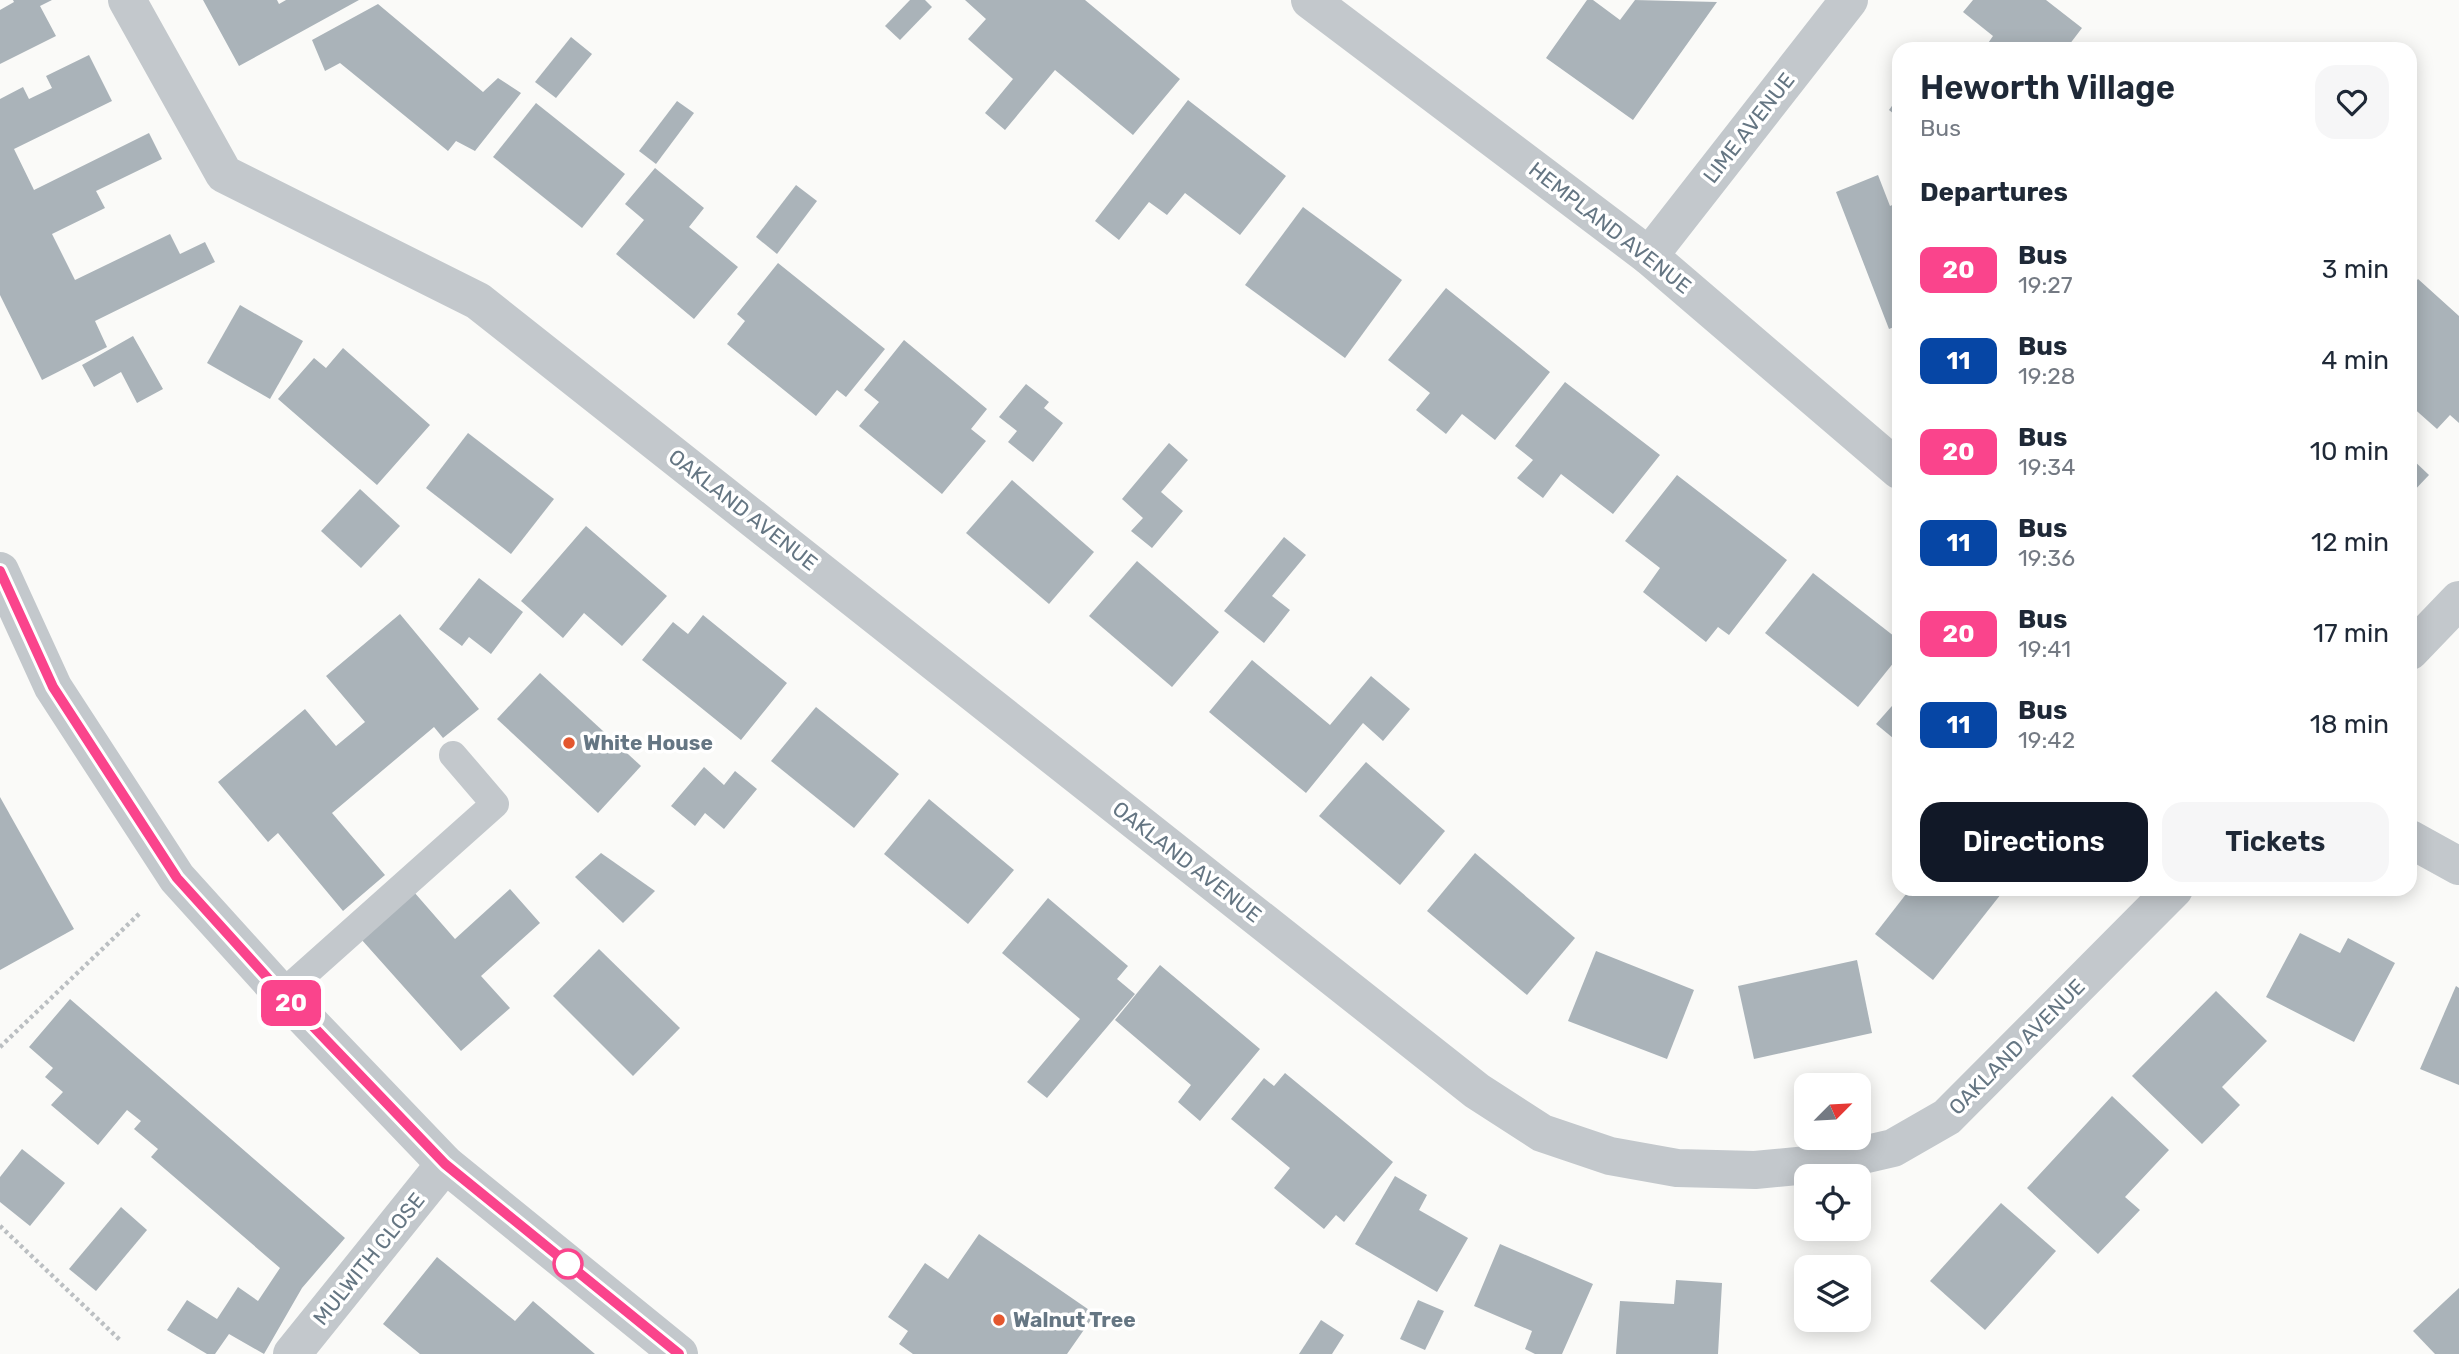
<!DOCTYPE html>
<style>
body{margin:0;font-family:Rubik,sans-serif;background:#f6f6f7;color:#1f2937;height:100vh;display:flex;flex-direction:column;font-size:26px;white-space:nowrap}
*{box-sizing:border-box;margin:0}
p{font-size:23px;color:#747a83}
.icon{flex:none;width:38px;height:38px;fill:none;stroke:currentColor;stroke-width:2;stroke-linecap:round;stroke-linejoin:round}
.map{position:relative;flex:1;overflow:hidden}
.sheet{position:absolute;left:1892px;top:42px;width:525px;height:854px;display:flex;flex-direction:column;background:#fff;border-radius:21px;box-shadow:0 4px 18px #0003}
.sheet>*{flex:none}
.badge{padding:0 14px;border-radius:10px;font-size:24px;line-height:46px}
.needle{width:46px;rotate:66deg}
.buttons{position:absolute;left:1794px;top:1073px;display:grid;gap:14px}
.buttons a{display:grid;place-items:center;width:77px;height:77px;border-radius:14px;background:#fff;box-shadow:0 4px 18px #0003;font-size:35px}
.map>.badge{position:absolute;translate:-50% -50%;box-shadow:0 0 0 4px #fff}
h2{padding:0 28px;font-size:26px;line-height:63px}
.round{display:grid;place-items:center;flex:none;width:74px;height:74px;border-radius:21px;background:#f6f6f7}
.headline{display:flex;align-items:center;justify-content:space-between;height:119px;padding:0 28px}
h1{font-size:33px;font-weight:600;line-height:52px}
.cta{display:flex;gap:14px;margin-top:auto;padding:14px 28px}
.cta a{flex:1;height:80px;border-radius:21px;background:#111827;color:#fff;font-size:28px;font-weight:600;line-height:80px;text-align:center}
.cta a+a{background:#f6f6f7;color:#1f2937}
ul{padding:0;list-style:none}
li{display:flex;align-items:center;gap:21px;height:91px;padding:0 28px}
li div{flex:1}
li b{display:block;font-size:26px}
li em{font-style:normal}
li .badge{min-width:77px;font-weight:700;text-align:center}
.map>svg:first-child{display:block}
.building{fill:#aab3b9}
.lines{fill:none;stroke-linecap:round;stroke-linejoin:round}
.path{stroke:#bbbfc2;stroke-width:4.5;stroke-dasharray:3.5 3.5;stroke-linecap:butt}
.lane{stroke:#c3c8cc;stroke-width:28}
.street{stroke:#c3c8cc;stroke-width:38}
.line-casing{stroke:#fff;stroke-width:16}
.line{stroke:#fa448c;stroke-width:10}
.poi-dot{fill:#e4572e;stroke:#fff;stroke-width:2.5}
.stop-dot{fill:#fff;stroke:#fa448c;stroke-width:3.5}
.labels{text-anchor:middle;stroke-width:7;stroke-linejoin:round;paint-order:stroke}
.street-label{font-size:21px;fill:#657683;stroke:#fff}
.poi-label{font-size:21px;font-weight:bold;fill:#657683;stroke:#fff;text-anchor:start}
</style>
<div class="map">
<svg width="2459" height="1354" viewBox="0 0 2459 1354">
<rect width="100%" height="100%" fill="#fafaf8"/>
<g class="building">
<polygon points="13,0 52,0 40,6 56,36 0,64 0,10 14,2"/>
<polygon points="203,0 277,0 279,4 286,0 359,0 239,66"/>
<polygon points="910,0 925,0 932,7 900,40 885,26"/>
<polygon points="965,0 1085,0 1180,79 1133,135 1055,70 1005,130 985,113 1013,79 968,39 986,19"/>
<polygon points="1587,0 1593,0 1620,20 1635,0 1717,2 1633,120 1546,58"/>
<polygon points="1973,0 2046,0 2082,28 2066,49 1984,49 1993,36 1963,12"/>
<polygon points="378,4 483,92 498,78 521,93 475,151 456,141 448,151 340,63 325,71 312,40"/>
<polygon points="571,37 592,54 556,98 535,82"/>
<polygon points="89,55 112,101 14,149 34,190 149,133 162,159 96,191 105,208 52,234 75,280 170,234 180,254 205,242 215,262 95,321 107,347 42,380 0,295 0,99 23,87 29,99 52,88 46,76"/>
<polygon points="1899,96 1899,118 1889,110"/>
<polygon points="1188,100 1286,176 1240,235 1185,193 1167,215 1149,202 1119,240 1095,221"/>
<polygon points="677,101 694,113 656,164 639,151"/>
<polygon points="536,103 625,174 582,228 493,157"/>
<polygon points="655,168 704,208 689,227 738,267 694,319 616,254 644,220 625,204"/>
<polygon points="1878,175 1890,206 1899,202 1899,325 1889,329 1836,192"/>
<polygon points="796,185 817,201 777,254 756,237"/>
<polygon points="1303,207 1402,280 1345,358 1245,285"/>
<polygon points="778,263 885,349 846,397 837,390 816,416 727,344 745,321 737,314"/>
<polygon points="2418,279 2459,316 2459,423 2450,415 2437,429 2410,405 2410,288"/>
<polygon points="1446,288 1550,372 1495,440 1462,414 1446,434 1416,410 1430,393 1388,360"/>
<polygon points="240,305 303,341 270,399 207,363"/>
<polygon points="133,336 163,389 137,403 121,372 94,387 82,365"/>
<polygon points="904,340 987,409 971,429 986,441 942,494 859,426 879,402 864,390"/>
<polygon points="343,348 430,425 377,485 278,399 314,358 326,368"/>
<polygon points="1565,382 1660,455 1613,514 1561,474 1543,498 1517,478 1533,460 1515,446"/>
<polygon points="1026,384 1049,402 1044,408 1063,423 1033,462 1008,442 1017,431 999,417"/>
<polygon points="468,433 554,499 511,554 426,488"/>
<polygon points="1169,443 1188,460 1161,492 1183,511 1152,548 1131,531 1143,518 1122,499"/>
<polygon points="2410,457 2429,475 2410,495"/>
<polygon points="1677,475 1787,560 1729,635 1718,627 1706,642 1643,592 1660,568 1625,541"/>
<polygon points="1012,480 1094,552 1049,604 966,533"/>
<polygon points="360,489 400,526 361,568 321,531"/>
<polygon points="586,526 667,596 622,646 584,613 563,638 521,601"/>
<polygon points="1284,537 1306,555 1272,596 1290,610 1264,643 1224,611"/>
<polygon points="1137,561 1219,632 1172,687 1089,616"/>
<polygon points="1813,573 1899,640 1899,656 1858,707 1765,633"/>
<polygon points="479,578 523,612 491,654 469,637 462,646 439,629"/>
<polygon points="400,614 479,709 443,738 434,727 332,813 385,875 343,911 278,833 268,842 218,782 305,709 336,746 365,722 326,676"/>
<polygon points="703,615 787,683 741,740 642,660 673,622 688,634"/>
<polygon points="1252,660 1330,725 1371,676 1410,709 1383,741 1363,723 1306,793 1209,712"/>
<polygon points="540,673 641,766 598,813 497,719"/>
<polygon points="1899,698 1899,743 1876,724"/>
<polygon points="816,707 899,774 854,828 771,761"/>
<polygon points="1366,762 1445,831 1400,885 1319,816"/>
<polygon points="704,767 724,785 735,771 757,789 724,829 705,813 695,826 671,806"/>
<polygon points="0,797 74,929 0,970"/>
<polygon points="929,799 1014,870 968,924 884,854"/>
<polygon points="601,853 655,891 623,923 575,877"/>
<polygon points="1475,853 1575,938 1527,995 1427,911"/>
<polygon points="510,889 540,923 481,976 510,1008 461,1051 361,939 414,892 455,939"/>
<polygon points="1910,889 2005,889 1933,980 1875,934"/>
<polygon points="1048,898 1128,966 1117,979 1135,994 1047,1098 1027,1082 1080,1019 1002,953"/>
<polygon points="2300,933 2340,953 2348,938 2395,963 2354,1042 2266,997"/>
<polygon points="599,949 680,1028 633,1076 553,996"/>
<polygon points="1596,951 1694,990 1667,1059 1568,1021"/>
<polygon points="1857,960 1872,1033 1754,1059 1738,986"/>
<polygon points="1160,965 1260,1049 1200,1121 1178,1102 1191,1085 1115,1020"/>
<polygon points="2456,986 2459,988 2459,1085 2420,1069"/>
<polygon points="2216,991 2267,1041 2222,1087 2240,1105 2202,1144 2132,1076"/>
<polygon points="70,999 345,1238 302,1288 264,1354 229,1334 215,1354 207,1354 167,1330 187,1300 217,1319 238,1287 258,1301 280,1268 151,1157 158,1149 134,1129 141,1121 127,1110 98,1145 51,1105 63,1092 45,1077 53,1068 29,1047"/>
<polygon points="1285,1073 1393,1162 1344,1222 1336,1215 1324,1229 1274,1188 1290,1168 1231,1119 1264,1078 1274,1086"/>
<polygon points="2112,1096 2169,1150 2125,1197 2140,1210 2098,1254 2027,1188"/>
<polygon points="22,1149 65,1183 30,1226 0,1202 0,1177"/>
<polygon points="1395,1176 1427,1195 1419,1210 1468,1238 1437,1292 1355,1244"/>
<polygon points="2001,1203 2056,1251 1985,1330 1930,1281"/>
<polygon points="121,1207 147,1230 96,1291 69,1269"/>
<polygon points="979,1234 1095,1314 1067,1354 913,1354 899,1344 908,1331 888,1317 925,1263 948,1279"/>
<polygon points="1500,1244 1593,1284 1562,1354 1535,1354 1525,1349 1532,1331 1474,1306"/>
<polygon points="437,1257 515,1321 533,1301 595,1354 420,1354 383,1324"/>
<polygon points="1676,1280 1722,1283 1718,1354 1616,1354 1620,1301 1674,1304"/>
<polygon points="2459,1288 2459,1354 2435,1354 2413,1331"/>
<polygon points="1418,1300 1444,1311 1425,1350 1400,1339"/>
<polygon points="1321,1320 1344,1335 1332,1354 1299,1354"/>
</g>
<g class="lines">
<g class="path">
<polyline points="0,1047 141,912"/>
<polyline points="0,1226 121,1341"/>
</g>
<polyline class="lane" points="282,994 495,804 453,755"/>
<g class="street">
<polyline points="127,0 224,174 478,301 1477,1091 1542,1133 1610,1156 1677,1168 1755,1170 1828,1163 1893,1148 1947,1117 2174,889"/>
<polyline points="1310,0 1649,256 1899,470"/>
<polyline points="1649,256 1849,0"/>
<polyline points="0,571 53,687 177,878 282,994 445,1164 679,1354"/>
<polyline points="2410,651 2459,600"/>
<polyline points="2410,839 2459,866"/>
<polyline points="292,1354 445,1164"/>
</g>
</g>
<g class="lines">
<defs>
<polyline id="line" points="0,571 53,687 177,878 282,994 445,1164 679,1354"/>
</defs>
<use href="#line" class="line-casing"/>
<use href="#line" class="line"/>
</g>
<g class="poi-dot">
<circle cx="569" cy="743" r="7"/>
<circle cx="999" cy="1320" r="7"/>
</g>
<circle class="stop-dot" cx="568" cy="1264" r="14"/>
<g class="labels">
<g class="street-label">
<text transform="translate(1749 128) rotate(-52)" y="7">LIME AVENUE</text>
<text transform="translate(1610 228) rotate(38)" y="7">HEMPLAND AVENUE</text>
<text transform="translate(743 510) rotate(38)" y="7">OAKLAND AVENUE</text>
<text transform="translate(1187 862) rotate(38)" y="7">OAKLAND AVENUE</text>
<text transform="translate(2017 1047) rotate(-45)" y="7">OAKLAND AVENUE</text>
<text transform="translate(369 1259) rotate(-51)" y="7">MULWITH CLOSE</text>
</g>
<g class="poi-label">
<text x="583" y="750">White House</text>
<text x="1013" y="1327">Walnut Tree</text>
</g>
</g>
</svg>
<div class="buttons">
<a><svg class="needle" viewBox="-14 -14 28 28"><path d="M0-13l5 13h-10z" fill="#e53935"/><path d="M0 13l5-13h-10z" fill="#747a83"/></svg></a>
<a><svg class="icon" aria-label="locate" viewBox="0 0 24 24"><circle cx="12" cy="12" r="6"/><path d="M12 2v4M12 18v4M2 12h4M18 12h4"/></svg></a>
<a><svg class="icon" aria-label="layers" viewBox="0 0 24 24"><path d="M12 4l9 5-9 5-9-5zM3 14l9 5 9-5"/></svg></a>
</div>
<b class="badge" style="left:291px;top:1003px;background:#fa448c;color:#fff">20</b>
<section class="sheet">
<div class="headline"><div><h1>Heworth Village</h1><p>Bus</p></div><a class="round"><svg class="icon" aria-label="heart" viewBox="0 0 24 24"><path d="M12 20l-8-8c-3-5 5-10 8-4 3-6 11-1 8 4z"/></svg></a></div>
<h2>Departures</h2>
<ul>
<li><span class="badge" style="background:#fa448c;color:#fff">20</span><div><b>Bus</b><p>19:27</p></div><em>3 min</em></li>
<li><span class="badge" style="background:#0646a5;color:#fff">11</span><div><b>Bus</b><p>19:28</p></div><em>4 min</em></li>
<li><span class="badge" style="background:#fa448c;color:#fff">20</span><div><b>Bus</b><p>19:34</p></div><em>10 min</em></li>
<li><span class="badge" style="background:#0646a5;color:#fff">11</span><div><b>Bus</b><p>19:36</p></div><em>12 min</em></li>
<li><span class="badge" style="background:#fa448c;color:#fff">20</span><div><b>Bus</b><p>19:41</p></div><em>17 min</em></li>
<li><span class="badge" style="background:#0646a5;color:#fff">11</span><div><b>Bus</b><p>19:42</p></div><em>18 min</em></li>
</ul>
<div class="cta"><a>Directions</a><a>Tickets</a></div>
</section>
</div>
